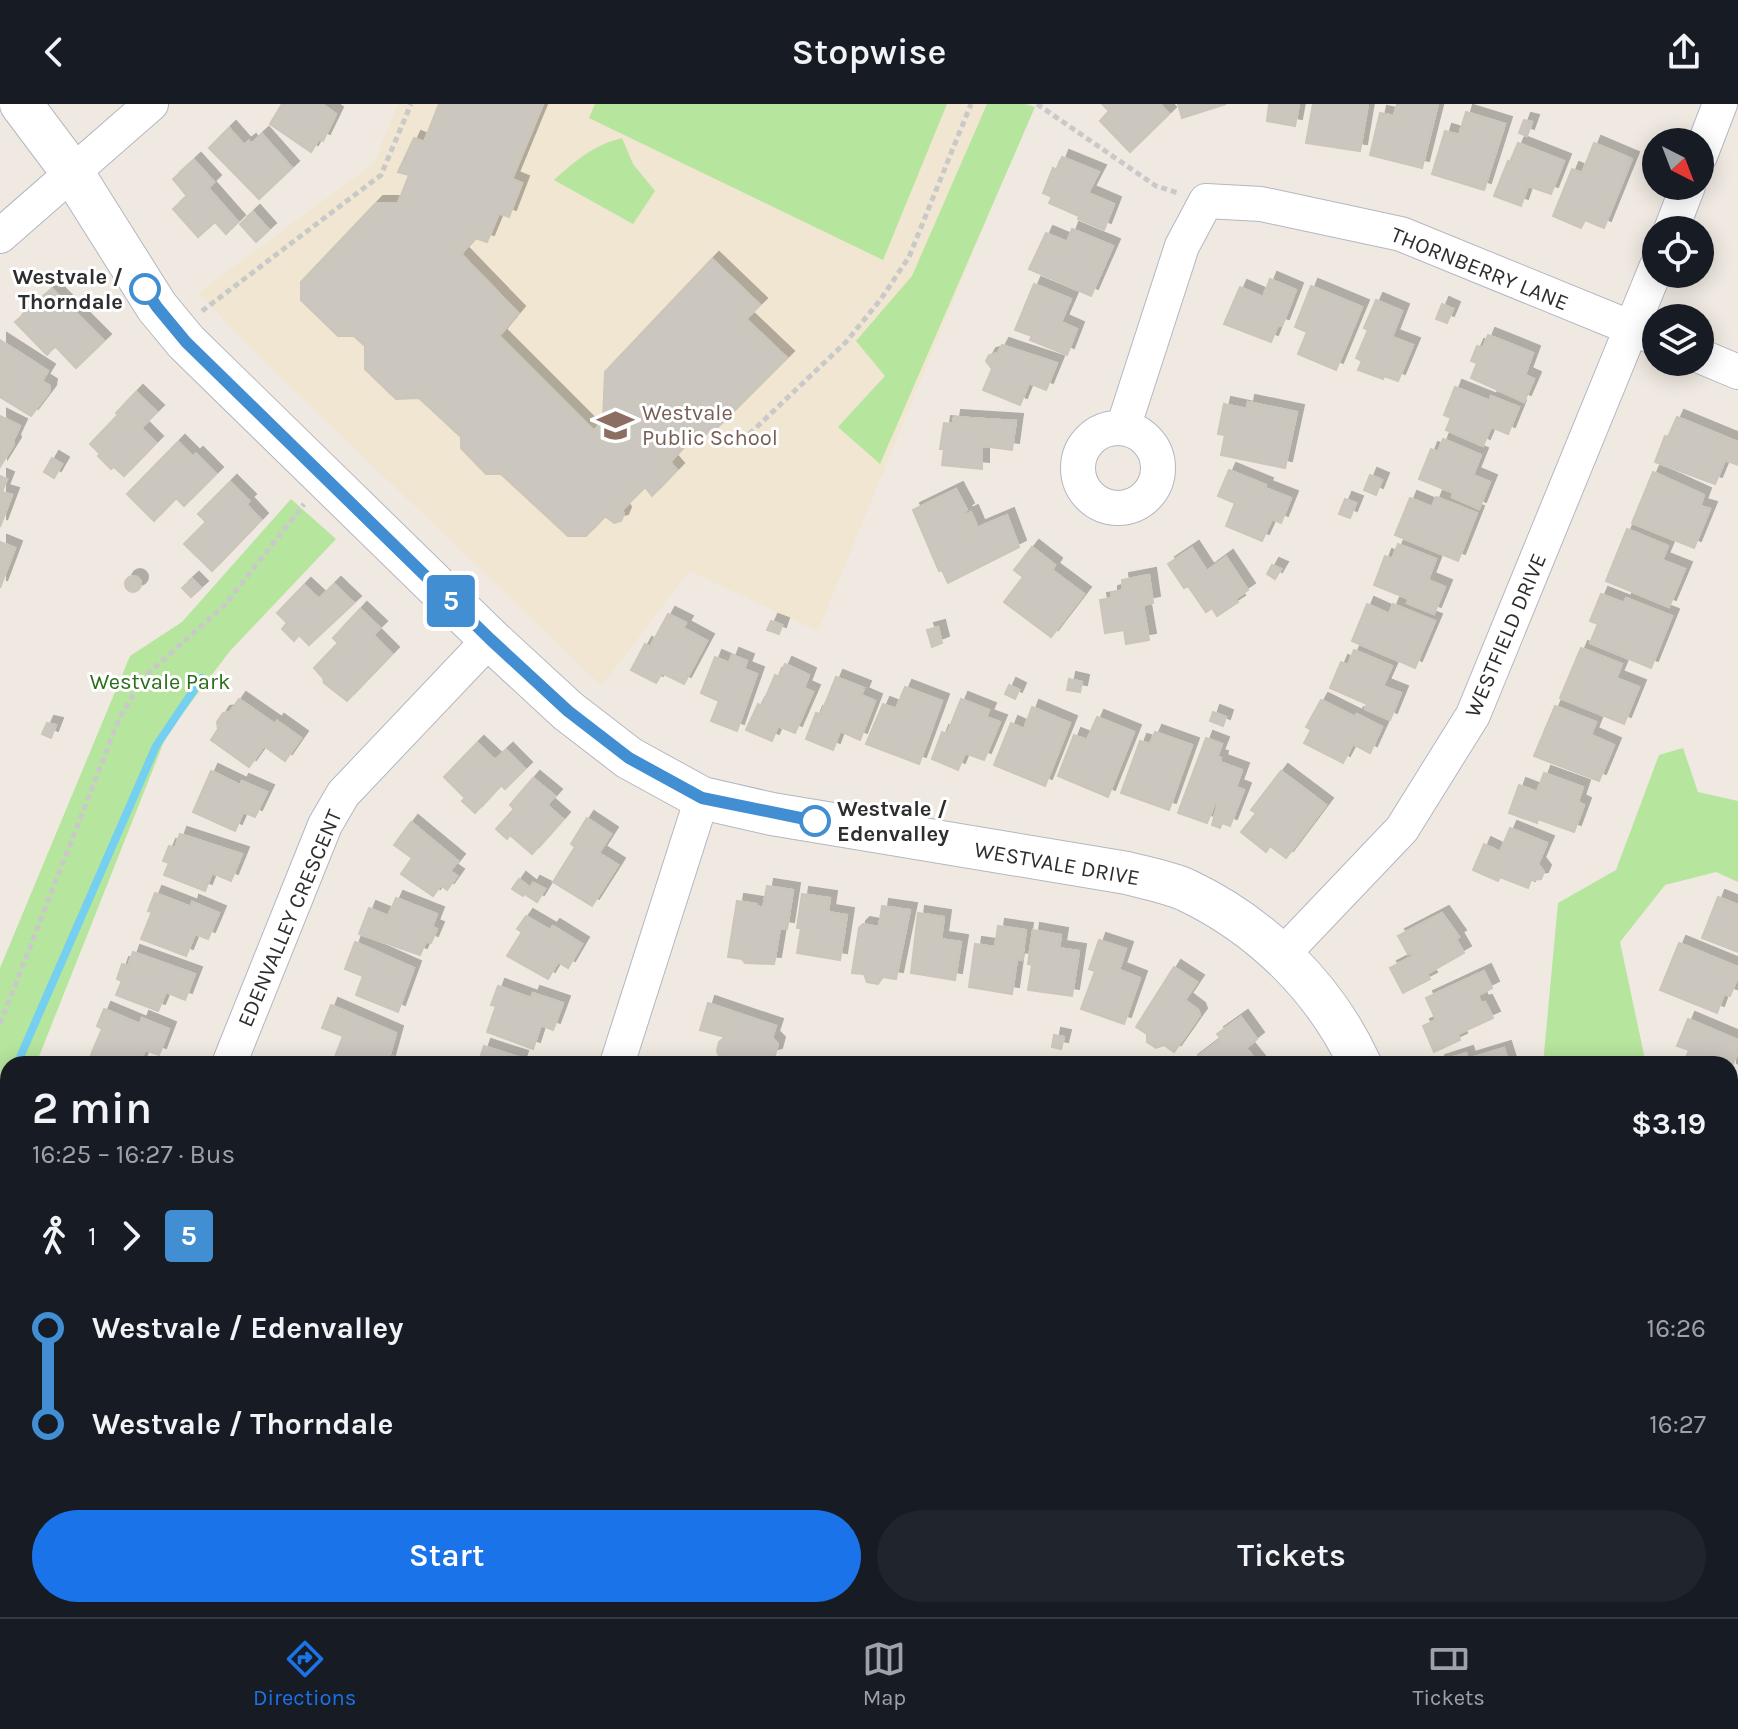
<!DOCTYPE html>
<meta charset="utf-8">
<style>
body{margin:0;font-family:Karla,sans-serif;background:#20242c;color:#f1f3f6;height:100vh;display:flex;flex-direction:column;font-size:30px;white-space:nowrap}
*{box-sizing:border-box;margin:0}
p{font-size:26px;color:#9ea1a6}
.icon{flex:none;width:44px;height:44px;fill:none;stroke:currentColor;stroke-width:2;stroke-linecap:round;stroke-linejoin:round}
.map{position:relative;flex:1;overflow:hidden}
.sheet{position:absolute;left:0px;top:952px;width:1738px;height:562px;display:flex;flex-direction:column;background:#171b24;border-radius:24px 24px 0 0;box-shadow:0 4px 20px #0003}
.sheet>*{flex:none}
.badge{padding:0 16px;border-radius:6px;font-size:28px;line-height:52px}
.needle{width:52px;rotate:138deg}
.fabs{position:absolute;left:1642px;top:24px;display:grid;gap:16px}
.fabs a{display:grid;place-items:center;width:72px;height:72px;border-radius:50%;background:#171b24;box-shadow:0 4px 20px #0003;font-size:40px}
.map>.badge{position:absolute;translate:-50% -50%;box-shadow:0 0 0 4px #fff}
.legs{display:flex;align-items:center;gap:12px;height:88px;padding:0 32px;font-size:26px}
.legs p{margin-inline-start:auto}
.head{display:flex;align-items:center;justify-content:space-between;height:136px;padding:0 32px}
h1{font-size:44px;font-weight:600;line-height:60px}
.cta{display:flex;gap:16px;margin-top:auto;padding:16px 32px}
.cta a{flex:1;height:92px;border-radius:48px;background:#1a73e8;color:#fff;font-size:32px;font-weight:600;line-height:92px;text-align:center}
.cta a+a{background:#20242c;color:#f1f3f6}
ul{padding:0 32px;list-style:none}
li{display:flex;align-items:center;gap:28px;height:96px;font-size:30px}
li i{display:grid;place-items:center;width:12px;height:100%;margin:0 10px;background:currentColor}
li i::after{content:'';width:20px;height:20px;margin:-10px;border:6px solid;border-radius:50%;background:#171b24}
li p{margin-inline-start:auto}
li:first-child i{background:linear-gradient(#0000 50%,currentColor 0)}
li:last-child i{background:linear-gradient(currentColor 50%,#0000 0)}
header{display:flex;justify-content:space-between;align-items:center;height:104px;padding:0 32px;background:#171b24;font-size:36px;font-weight:600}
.dock{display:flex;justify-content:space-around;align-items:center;height:112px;border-top:2px solid #363941;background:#171b24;font-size:22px;color:#9ea1a6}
.dock a{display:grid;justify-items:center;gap:4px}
.dock .on{color:#1a73e8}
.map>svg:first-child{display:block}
.education{fill:#f0e6d1}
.green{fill:#b6e59e}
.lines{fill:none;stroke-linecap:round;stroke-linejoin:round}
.stream{stroke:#75cff0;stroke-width:8}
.building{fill:#cbc7bf;stroke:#cbc5ba;stroke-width:2;filter:url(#shadow)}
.minor-casing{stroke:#b4b7c1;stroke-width:36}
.tertiary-casing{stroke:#b4b7c1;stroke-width:44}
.path{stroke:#c9c9c9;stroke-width:5;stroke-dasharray:6 4;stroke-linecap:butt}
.minor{stroke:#fff;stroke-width:34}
.tertiary{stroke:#fff;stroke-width:42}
.line-1-casing{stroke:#fff;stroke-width:18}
.line-1{stroke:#418ed3;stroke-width:12}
.stop-1-dot{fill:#fff;stroke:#418ed3;stroke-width:4}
.labels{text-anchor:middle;stroke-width:6;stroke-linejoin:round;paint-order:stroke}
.street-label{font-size:22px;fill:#2e2e2e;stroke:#fff}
.stop-label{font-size:22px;font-weight:bold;fill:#2e2e2e;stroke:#fff;text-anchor:end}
.education-label{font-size:22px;fill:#785e54;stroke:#fff;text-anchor:start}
.park-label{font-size:22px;fill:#2c6e1b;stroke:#fff}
</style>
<header><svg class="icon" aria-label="back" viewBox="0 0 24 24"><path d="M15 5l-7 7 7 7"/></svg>Stopwise<svg class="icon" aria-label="share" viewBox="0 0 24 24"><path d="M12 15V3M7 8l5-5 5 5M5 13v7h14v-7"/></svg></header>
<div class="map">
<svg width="1738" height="1513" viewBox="0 0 1738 1513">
<defs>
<filter id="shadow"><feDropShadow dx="7" dy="-7" stdDeviation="0" flood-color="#0004"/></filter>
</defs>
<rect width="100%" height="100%" fill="#efe9e1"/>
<polygon class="education" points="398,0 1034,0 818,527 689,467 602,582 269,262 198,189 374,59"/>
<g class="green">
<polygon points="595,0 947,0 883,156 589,14"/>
<polygon points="987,0 1025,0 1035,3 880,360 838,323 885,272 856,237 912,172"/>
<path d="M622 34 633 60 655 87 633 120 554 76C575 57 594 41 622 34Z"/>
<polygon points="291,395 336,435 230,547 167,630 36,960 8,960 8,1031 0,1052 0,864 130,552 182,518"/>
<polygon points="1683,644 1698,688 1738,697 1738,778 1716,768 1665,781 1620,838 1646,960 1543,960 1558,799 1616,766 1659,651"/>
<polygon points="0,1339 8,1343 8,1506 77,1506 94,1513 0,1513"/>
</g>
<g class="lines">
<g class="stream">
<polyline points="17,960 156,642 202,574"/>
<polyline points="0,1000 8,982"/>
<polyline points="0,1468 8,1479"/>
<polyline points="46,1506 58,1513"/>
</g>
</g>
<g class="building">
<polygon points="282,0 322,0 336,10 323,37 319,35 311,48 270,20"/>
<polygon points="439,0 543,0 512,75 522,79 509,113 499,109 487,138 475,134 461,150 518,209 499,232 594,327 603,315 605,268 712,155 760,201 746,215 787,254 717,324 714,322 695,341 690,336 670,358 677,366 652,392 645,383 622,406 624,410 621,417 614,419 605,412 586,432 568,432 501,370 486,370 461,344 461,333 419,294 396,295 365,265 365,242 354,232 338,232 301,196 301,178 376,99 398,99 409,71 398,68 414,34 424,38"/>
<polygon points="1102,0 1160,0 1169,10 1130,48 1100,17 1109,7"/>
<polygon points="1178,0 1226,0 1182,14"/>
<polygon points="1269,0 1299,0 1295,22 1267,17"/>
<polygon points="1313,0 1368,0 1360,47 1306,39"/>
<polygon points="1397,0 1438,0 1422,64 1370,51 1380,9 1394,12"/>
<polygon points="1466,8 1505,20 1484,86 1432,70 1445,27 1459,31"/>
<polygon points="1524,16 1532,18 1527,32 1519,29"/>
<polygon points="229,24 244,41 249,37 251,40 262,30 292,64 259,95 209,44"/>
<polygon points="1518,39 1564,57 1551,90 1528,82 1521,102 1494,92 1508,57 1510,58"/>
<polygon points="1594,39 1632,55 1604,124 1585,116 1581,124 1553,112 1572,65 1582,69"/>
<polygon points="1062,53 1099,68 1088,89 1114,100 1104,126 1078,115 1079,112 1049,99 1052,93 1043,89 1053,64 1057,66"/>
<polygon points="194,56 214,78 208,84 238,118 226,130 215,118 198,133 173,105 187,92 173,75"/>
<polygon points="253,108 269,126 256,138 240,120"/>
<polygon points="1072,125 1113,142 1091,192 1029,165 1046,129 1067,138"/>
<polygon points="1270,175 1296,186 1282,222 1278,221 1271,238 1224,220 1240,183 1263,193"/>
<polygon points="1034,180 1071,195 1061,218 1077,225 1067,251 1030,236 1032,232 1015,226"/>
<polygon points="1311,182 1362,203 1336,266 1298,250 1307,228 1295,223"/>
<polygon points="52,185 104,237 76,264 55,242 47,251 15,218"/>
<polygon points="1376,196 1402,207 1392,233 1413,241 1398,277 1384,272 1383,275 1358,266 1362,257 1356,254 1368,226 1364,224"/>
<polygon points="1442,200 1453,205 1447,219 1436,215"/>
<polygon points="1488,231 1533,249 1525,271 1534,275 1524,298 1471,274 1477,259 1471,257 1477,242 1483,244"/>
<polygon points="0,236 48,267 42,277 50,282 49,288 31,312 0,293"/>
<polygon points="1002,241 1057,259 1046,286 1029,279 1020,301 983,286 992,265 986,257 989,251 998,249"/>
<polygon points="1455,283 1490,297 1491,292 1519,303 1508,330 1491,323 1483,342 1446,326 1451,314 1444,311"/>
<polygon points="136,288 157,308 141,324 156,339 124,372 114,363 111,365 98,352 100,350 90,340 118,311 116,309"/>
<polygon points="1248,298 1297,308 1285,364 1221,351 1225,331 1218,330 1224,300 1247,305"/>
<polygon points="0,312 20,322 13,337 14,340 1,361"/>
<polygon points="954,313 1016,317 1012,346 982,342 982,365 942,361 944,345 940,345 944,319 953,320"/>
<polygon points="1677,313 1738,338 1738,361 1725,356 1715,380 1655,358 1665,332 1668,333"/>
<polygon points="1443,335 1481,351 1473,371 1490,378 1479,405 1452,393 1454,389 1419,375 1431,345 1438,348"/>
<polygon points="178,338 193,353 196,350 216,370 184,402 176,394 154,417 127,390"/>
<polygon points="52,354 62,360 54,374 44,368"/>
<polygon points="1229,366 1266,381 1265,384 1291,394 1281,419 1272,415 1262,437 1226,422 1235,399 1218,392"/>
<polygon points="1653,368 1704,391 1700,402 1710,405 1694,444 1632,419"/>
<polygon points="1370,371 1382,376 1376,391 1364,386"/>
<polygon points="0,372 7,375 2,388 12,391 0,423"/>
<polygon points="230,378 249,397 246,400 261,416 212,467 184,440 206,418 198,410"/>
<polygon points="956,385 967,406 964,408 965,411 971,408 977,422 972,424 972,426 1007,411 1019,443 948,479 942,466 939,467 913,406"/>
<polygon points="1436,393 1477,409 1458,457 1395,431 1410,394 1432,403"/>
<polygon points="1345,395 1356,399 1350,414 1339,410"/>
<polygon points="1627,425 1668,442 1662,456 1685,465 1669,503 1606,477"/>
<polygon points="0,438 15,444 0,484"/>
<polygon points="1398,440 1436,455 1428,476 1445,483 1434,510 1407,499 1409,495 1374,481 1385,452 1392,455"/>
<polygon points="1032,443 1055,461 1052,466 1084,490 1051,533 1004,498 1023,473 1014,466"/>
<polygon points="1192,444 1207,467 1226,453 1248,486 1235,495 1238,498 1217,512 1212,504 1206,508 1188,482 1184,484 1168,460"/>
<polygon points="1272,461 1281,465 1275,475 1267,470"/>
<polygon points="1149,471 1153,499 1143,501 1149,536 1126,540 1124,526 1105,529 1100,496 1111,494 1111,489 1123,486 1122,476"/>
<circle cx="133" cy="480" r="8"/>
<polygon points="192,475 201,484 191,493 182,484"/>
<polygon points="334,480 354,499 309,541 299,531 294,537 282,525 287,519 277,509 304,481 319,495"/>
<polygon points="1601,490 1624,499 1626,494 1672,512 1651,564 1590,539 1598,520 1590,517"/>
<polygon points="1367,500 1389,510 1393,500 1435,517 1415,564 1352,537"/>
<polygon points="360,505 380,524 373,531 392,550 347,597 324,579 323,574 314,564 338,539 333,534"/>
<polygon points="668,510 686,519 683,524 707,537 684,580 662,569 656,579 631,566 645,540 650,543"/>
<polygon points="771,517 782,521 779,530 767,526"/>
<polygon points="938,523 942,539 932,543 927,526"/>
<polygon points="1581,544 1622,560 1616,574 1639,583 1624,620 1560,594"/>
<polygon points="1354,546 1392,562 1383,582 1401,589 1390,616 1365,605 1367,600 1330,584 1341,558 1348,561"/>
<polygon points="732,551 747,557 744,565 757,570 737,627 711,617 719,597 701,589 715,553 729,559"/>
<polygon points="785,560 809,571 804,584 813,588 795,629 778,622 772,637 746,626 758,600 762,602 775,571 779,573"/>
<polygon points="836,573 864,584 861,591 875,597 860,636 840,627 833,646 806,635 816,609 821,610"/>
<polygon points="1069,575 1082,578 1080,588 1067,586"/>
<polygon points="1009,581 1019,586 1015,595 1005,590"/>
<polygon points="905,583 942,597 919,660 866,640 883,600 896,605"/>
<polygon points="239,595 275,620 277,617 301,634 285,657 264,642 249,663 211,636 218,625 217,618 223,609 230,608"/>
<polygon points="961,595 989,606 986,613 1000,618 984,656 965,649 958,666 932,655 942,628 947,630"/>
<polygon points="1321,596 1355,613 1357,610 1382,623 1370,649 1353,640 1343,659 1304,639 1311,626 1306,623"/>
<polygon points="1555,602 1596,618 1591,631 1614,641 1599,677 1534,652"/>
<polygon points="1032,603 1070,619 1045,682 994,661 1011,619 1024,625"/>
<polygon points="1213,608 1226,613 1223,622 1210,617"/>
<polygon points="1097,613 1134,628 1108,693 1058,672 1074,631 1087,636"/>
<polygon points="47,619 56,621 51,634 42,630"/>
<polygon points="1155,628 1192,641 1169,706 1121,689 1140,637 1150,640"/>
<polygon points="1206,634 1222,640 1217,653 1221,654 1220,658 1242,666 1236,683 1244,686 1230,722 1222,719 1220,724 1212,721 1218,700 1215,699 1207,719 1178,709"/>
<polygon points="477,639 495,656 506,646 525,665 505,685 501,681 475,709 462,697 465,694 444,673"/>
<polygon points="211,667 240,681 242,677 267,688 255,713 243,708 235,727 193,708"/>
<polygon points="1281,667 1326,701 1286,754 1270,742 1266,748 1241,728 1256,709 1251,706"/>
<polygon points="1544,669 1583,683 1578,698 1584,701 1574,728 1538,715 1537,719 1509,709 1519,681 1537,688"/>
<polygon points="533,674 555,692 547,701 563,715 532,750 510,731 507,735 496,725 514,705 510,701"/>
<polygon points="587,714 611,730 599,749 618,761 592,802 553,778 575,743 571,740"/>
<polygon points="411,718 458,757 450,767 457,772 447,786 441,781 433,792 401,770 412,754 394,741"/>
<polygon points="1510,724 1547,739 1538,760 1544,768 1541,775 1531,776 1528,784 1500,773 1498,777 1473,766 1484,740 1500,748"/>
<polygon points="180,730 242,750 231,777 212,769 205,787 164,771 169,759 163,757 169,742 175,744"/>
<polygon points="519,775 529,783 523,792 512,785"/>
<polygon points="533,779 545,785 537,798 526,791"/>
<polygon points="767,782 793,786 787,825 780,824 774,860 745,859 742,855 728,853 737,797 757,800 757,802 763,804"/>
<polygon points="155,789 191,803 192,798 219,809 208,835 195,830 186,852 141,835 152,808 148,807"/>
<polygon points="802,790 830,794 828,808 847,811 840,856 797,849 801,824 797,824"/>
<polygon points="1718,793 1738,801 1738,848 1702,834"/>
<polygon points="396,794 437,810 432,823 437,825 431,839 426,837 420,851 359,830 369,804 388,812"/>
<polygon points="882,802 910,806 896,875 883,873 878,880 867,878 864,870 852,869 859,824 863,820 879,823"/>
<polygon points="918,809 944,813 941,835 961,838 955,876 911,869"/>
<polygon points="1442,809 1459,833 1456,835 1464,849 1427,870 1430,875 1403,889 1390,864 1413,852 1411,848 1408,850 1398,832"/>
<polygon points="526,812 550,826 553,822 582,840 568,864 558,858 548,875 507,852 522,828 517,825"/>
<polygon points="998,822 1026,826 1022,856 1017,855 1012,890 969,883 975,840 995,843"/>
<polygon points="1033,826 1061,831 1059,844 1079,847 1072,892 1028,886 1032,861 1028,860"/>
<polygon points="1099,836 1126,845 1119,866 1140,874 1124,920 1081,905 1095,867 1089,865"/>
<polygon points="355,838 414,864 398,908 356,891 363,872 345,865"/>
<polygon points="1679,839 1738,863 1738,872 1730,892 1724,890 1717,909 1660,886"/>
<polygon points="133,848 195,870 185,896 166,888 158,907 116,891 122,877 117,875 122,860 128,862"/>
<polygon points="1174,863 1197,878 1185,896 1198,906 1200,911 1174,948 1164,941 1156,944 1147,938 1147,930 1136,923"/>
<polygon points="1484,867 1492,884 1478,891 1481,899 1485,898 1493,914 1458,930 1460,936 1434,948 1423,922 1436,916 1426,894"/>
<polygon points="498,882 531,894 533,889 563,899 553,926 541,921 533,945 487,928 496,902 491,901"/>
<polygon points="708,899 776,922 772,934 778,940 775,951 767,953 764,960 746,960 719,952 717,947 719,938 725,933 700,926"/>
<polygon points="331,901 396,929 388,958 385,957 384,960 354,960 335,953 343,932 322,924"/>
<polygon points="104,905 140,920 142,914 169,925 159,951 145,946 139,960 114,960 91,951 102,925 97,922"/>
<polygon points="1241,913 1257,935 1246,944 1259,960 1192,960 1191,958 1221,935 1217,930"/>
<polygon points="1688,915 1738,936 1738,948 1730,967 1730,960 1694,960 1685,956 1689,946 1677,942"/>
<polygon points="1054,931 1064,933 1061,945 1052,943"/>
<polygon points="484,942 521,954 519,960 478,960"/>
<polygon points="1504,944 1509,960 1439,960 1438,958 1466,949 1468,955"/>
<polygon points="1730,995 1738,998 1738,1038 1731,1035 1730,1039"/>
<polygon points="1730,1065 1737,1068 1731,1082 1738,1085 1730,1110"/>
<polygon points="0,1202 8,1206 8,1261 4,1260 6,1255 0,1252"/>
<polygon points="3,1274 8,1276 8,1307 2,1304 0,1309 0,1275"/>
<polygon points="150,1506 197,1506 194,1513 179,1513 165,1507 161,1513 149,1509"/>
<polygon points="221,1506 269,1506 266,1513 218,1513"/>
<polygon points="286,1506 298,1506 309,1510 310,1506 340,1506 337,1513 283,1513"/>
<polygon points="352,1506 358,1506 376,1513 349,1513"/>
<polygon points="580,1506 615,1506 620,1513 585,1513"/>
<polygon points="649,1506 692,1506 693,1511 691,1513 656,1513"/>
<polygon points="872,1506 923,1506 923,1513 873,1513"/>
<polygon points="1317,1506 1375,1506 1391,1513 1314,1513"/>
<polygon points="1516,1506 1537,1506 1539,1513 1509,1513 1507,1508"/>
<polygon points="1544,1506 1573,1506 1574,1512 1594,1506 1596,1513 1546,1513"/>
<polygon points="1608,1506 1655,1506 1657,1513 1610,1513"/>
<polygon points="1672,1506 1721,1506 1722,1512 1674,1513"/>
</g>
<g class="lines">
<defs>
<g id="minor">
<polyline points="1700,52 1720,0"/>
<polyline points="1671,126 1688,82"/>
<polyline points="0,132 151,0"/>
<polyline points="1700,252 1738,268"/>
<circle cx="1118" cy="364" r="40"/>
<polyline points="1123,324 1182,142 1206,97 1261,100 1401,130 1656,234"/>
<polyline points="1281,852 1402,725 1473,611 1656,164"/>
<polyline points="229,960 325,721 343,690 490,535"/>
<polyline points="617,960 702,694"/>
<polyline points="1730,1295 1738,1276"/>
</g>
<g id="tertiary">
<path d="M21 0 72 68 157 203 186 238 490 535 568 607 629 654 702 694 772 710 1127 769C1146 774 1168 778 1186 786 1262 822 1325 884 1360 960"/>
<polyline points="1237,1513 1240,1506"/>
</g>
</defs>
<use href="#minor" class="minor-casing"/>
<use href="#tertiary" class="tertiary-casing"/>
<g class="path">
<polyline points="1037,0 1156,82 1178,89"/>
<polyline points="202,207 381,71 411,0"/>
<polyline points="742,337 846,238 881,195 909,153 971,0"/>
<polyline points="0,920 119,615 144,573 224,502 304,400"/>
<polyline points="0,1391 8,1385"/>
<polyline points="477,1513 477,1506"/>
</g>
<use href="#minor" class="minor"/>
<use href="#tertiary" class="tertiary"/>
</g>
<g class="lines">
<defs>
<polyline id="line-1" points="145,185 157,203 186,238 490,535 568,607 629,654 702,694 815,717"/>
</defs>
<use href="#line-1" class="line-1-casing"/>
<use href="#line-1" class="line-1"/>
</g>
<defs>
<symbol id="school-bare" viewBox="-9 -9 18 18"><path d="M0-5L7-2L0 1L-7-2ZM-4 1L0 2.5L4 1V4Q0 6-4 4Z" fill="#8d6e63" stroke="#fff" stroke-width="2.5" paint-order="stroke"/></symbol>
</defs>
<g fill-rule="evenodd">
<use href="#school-bare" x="590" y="296" width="51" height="51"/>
</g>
<g class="stop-1-dot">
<circle cx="145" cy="185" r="14"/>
<circle cx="815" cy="717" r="14"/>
</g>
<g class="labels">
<g class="street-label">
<text transform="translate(1480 164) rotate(22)" y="8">THORNBERRY LANE</text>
<text transform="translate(1505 531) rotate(-67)" y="8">WESTFIELD DRIVE</text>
<text transform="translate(1057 759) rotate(10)" y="8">WESTVALE DRIVE</text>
<text transform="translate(289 814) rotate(-67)" y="8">EDENVALLEY CRESCENT</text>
</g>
<g class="stop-label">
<text x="123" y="180">Westvale /<tspan x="123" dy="25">Thorndale</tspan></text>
<text x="837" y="712" text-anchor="start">Westvale /<tspan x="837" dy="25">Edenvalley</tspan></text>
</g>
<g class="education-label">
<text x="642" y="316">Westvale<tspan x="642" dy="25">Public School</tspan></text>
</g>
<g class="park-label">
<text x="160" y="585">Westvale Park</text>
</g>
</g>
</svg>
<div class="fabs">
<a><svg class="needle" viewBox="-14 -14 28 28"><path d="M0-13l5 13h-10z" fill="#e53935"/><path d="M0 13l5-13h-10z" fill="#9ea1a6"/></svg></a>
<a><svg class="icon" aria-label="locate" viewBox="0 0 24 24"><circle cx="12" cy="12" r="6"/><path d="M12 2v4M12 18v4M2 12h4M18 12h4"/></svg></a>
<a><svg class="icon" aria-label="layers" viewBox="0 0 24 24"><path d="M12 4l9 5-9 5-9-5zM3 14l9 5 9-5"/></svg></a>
</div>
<b class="badge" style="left:451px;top:497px;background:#418ed3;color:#fff">5</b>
<section class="sheet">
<div class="head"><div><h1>2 min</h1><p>16:25 – 16:27 · Bus</p></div><b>$3.19</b></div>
<div class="legs"><svg class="icon" aria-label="walk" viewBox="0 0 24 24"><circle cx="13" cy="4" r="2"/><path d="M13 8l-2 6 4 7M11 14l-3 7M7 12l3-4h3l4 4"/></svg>1<svg class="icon" aria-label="forward" viewBox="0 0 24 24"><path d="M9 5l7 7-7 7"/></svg><b class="badge" style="background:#418ed3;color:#fff">5</b></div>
<ul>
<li><i style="color:#418ed3"></i><b>Westvale / Edenvalley</b><p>16:26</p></li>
<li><i style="color:#418ed3"></i><b>Westvale / Thorndale</b><p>16:27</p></li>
</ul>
<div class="cta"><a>Start</a><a>Tickets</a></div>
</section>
</div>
<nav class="dock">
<a class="on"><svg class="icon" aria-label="directions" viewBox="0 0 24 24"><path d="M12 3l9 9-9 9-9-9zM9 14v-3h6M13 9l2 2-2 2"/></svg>Directions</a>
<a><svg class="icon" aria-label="map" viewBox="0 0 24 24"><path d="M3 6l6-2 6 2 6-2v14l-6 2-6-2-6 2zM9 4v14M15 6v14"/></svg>Map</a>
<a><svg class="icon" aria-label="tickets" viewBox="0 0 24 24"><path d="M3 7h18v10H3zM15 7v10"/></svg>Tickets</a>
</nav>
